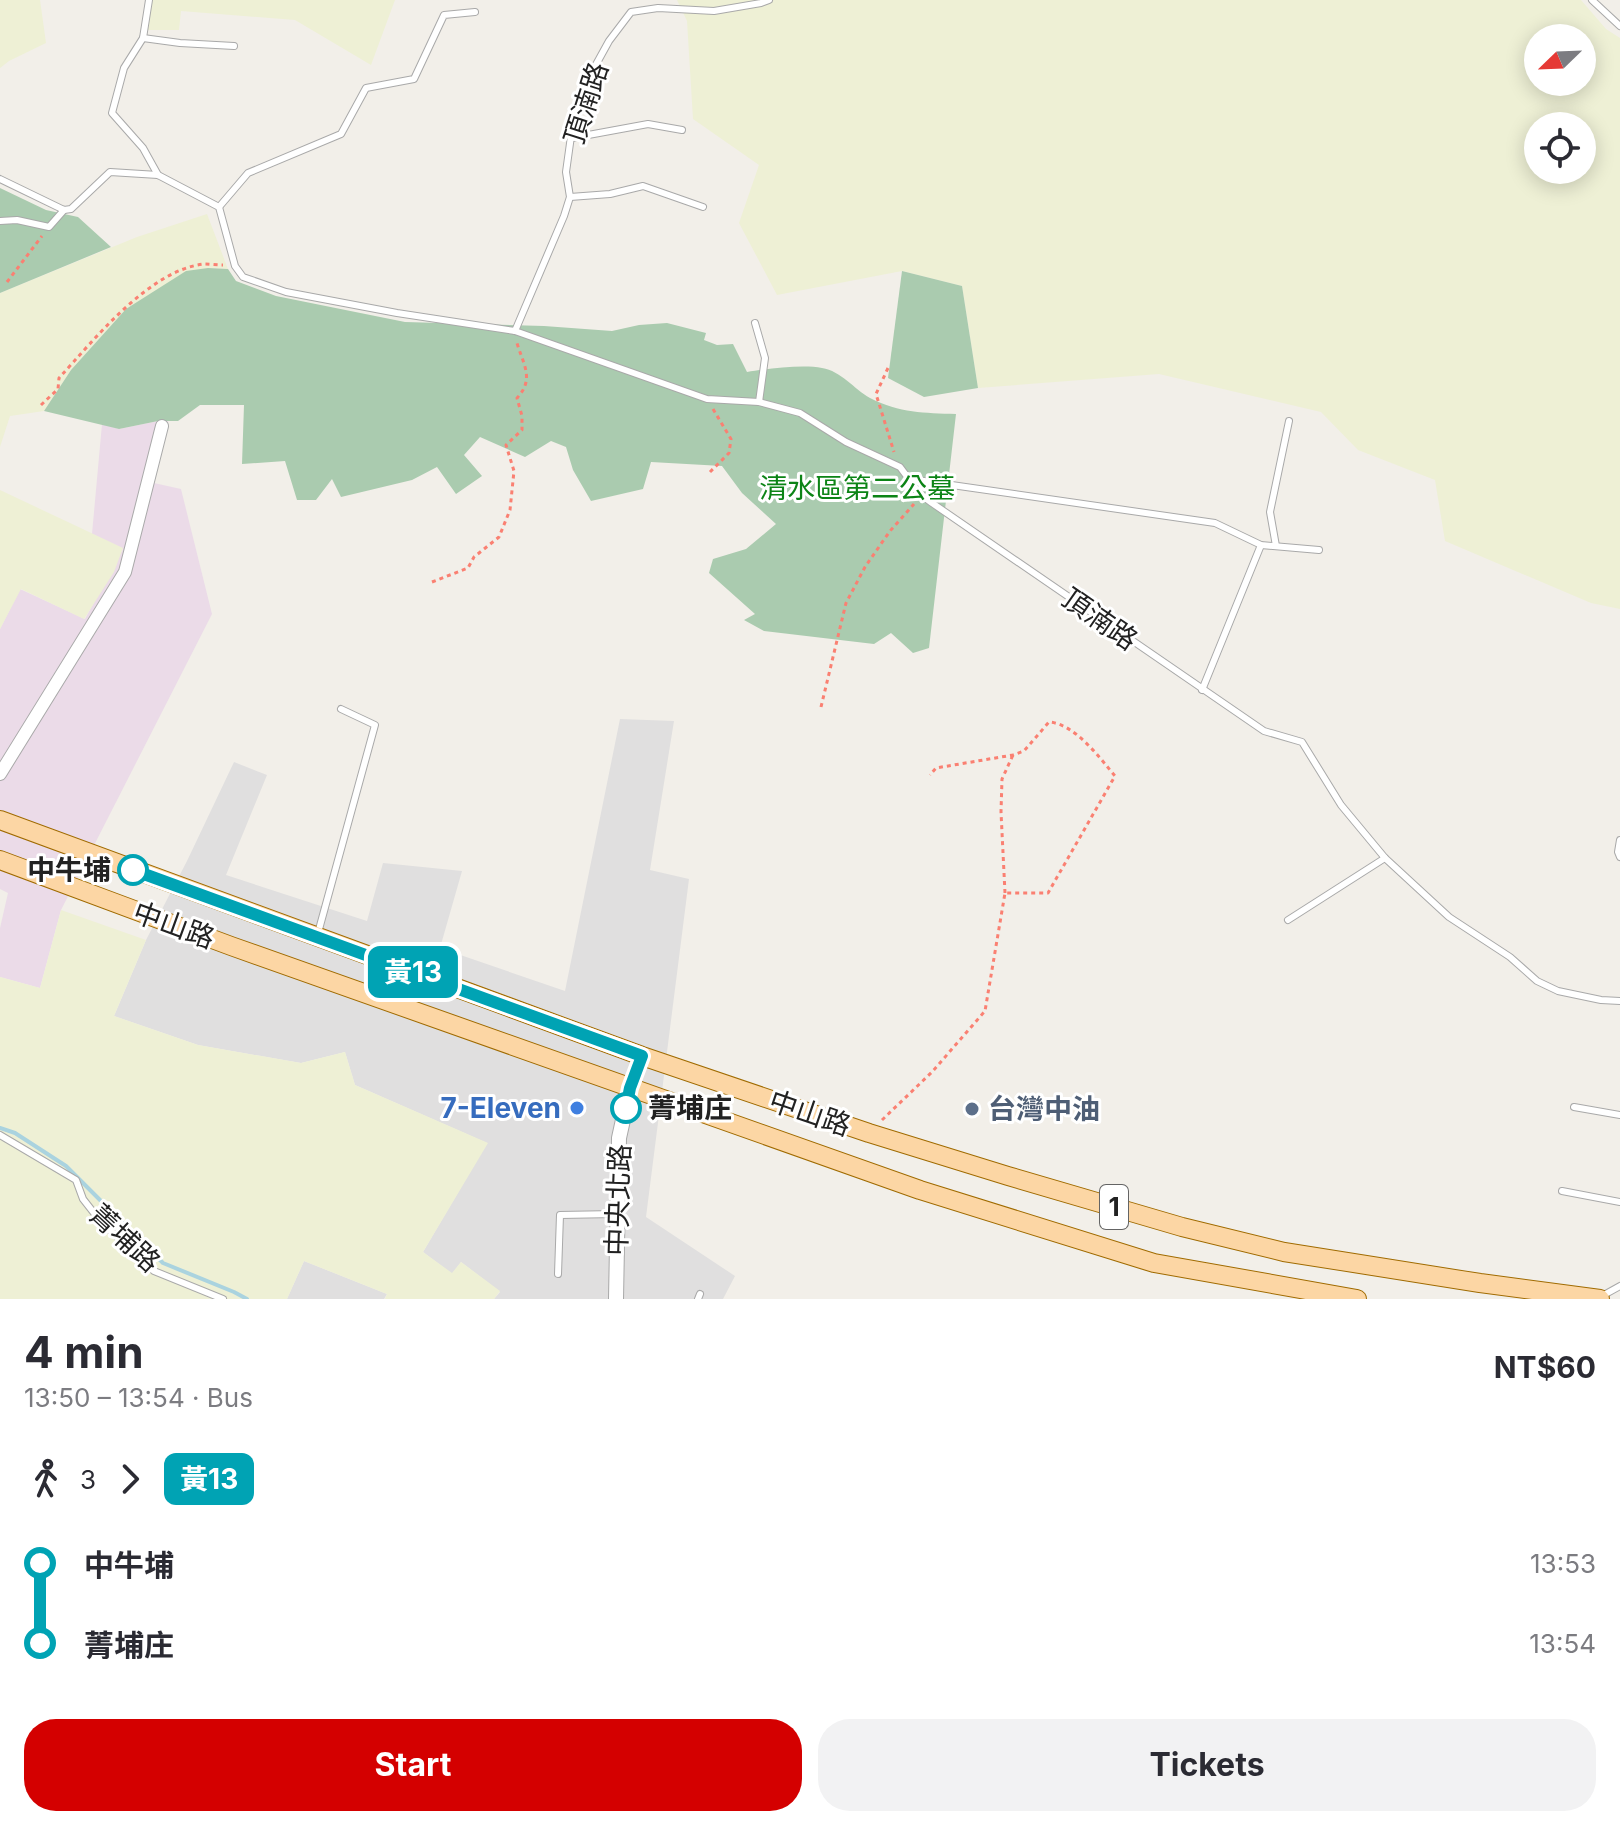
<!DOCTYPE html>
<meta charset="utf-8">
<style>
body{margin:0;font-family:Inter,"Noto Sans TC",sans-serif;background:#f2f2f3;color:#2b2b33;height:100vh;display:flex;flex-direction:column;font-size:30px;white-space:nowrap}
*{box-sizing:border-box;margin:0}
p{font-size:26px;color:#7c7c81}
.icon{flex:none;width:44px;height:44px;fill:none;stroke:currentColor;stroke-width:2;stroke-linecap:round;stroke-linejoin:round}
.map{position:relative;height:1299px;overflow:hidden}
.sheet{display:flex;flex-direction:column;background:#fff;flex:1}
.sheet>*{flex:none}
.badge{padding:0 16px;border-radius:12px;font-size:28px;line-height:52px}
.needle{width:52px;rotate:247deg}
.controls{position:absolute;left:1524px;top:24px;display:grid;gap:16px}
.controls a{display:grid;place-items:center;width:72px;height:72px;border-radius:50%;background:#fff;box-shadow:0 4px 20px #0003;font-size:40px}
.map>.badge{position:absolute;translate:-50% -50%;box-shadow:0 0 0 4px #fff}
.legs{display:flex;align-items:center;gap:12px;height:88px;padding:0 24px;font-size:26px}
.legs p{margin-inline-start:auto}
.headline{display:flex;align-items:center;justify-content:space-between;height:136px;padding:0 24px}
h1{font-size:44px;font-weight:700;line-height:60px}
.cta{display:flex;gap:16px;margin-top:auto;padding:16px 24px}
.cta a{flex:1;height:92px;border-radius:32px;background:#d40000;color:#fff;font-size:32px;font-weight:700;line-height:92px;text-align:center}
.cta a+a{background:#f2f2f3;color:#2b2b33}
ul{padding:0 24px;list-style:none}
li{display:flex;align-items:center;gap:28px;height:80px;font-size:30px}
li i{display:grid;place-items:center;width:12px;height:100%;margin:0 10px;background:currentColor}
li i::after{content:'';width:20px;height:20px;margin:-10px;border:6px solid;border-radius:50%;background:#fff}
li p{margin-inline-start:auto}
li:first-child i{background:linear-gradient(#0000 50%,currentColor 0)}
li:last-child i{background:linear-gradient(currentColor 50%,#0000 0)}
.map>svg:first-child{display:block}
.residential{fill:#e0dfdf}
.industrial{fill:#ebdbe8}
.farmland{fill:#eef0d5;fill-rule:evenodd}
.cemetery{fill:#aacbaf}
.lines{fill:none;stroke-linecap:round;stroke-linejoin:round}
.stream{stroke:#aad3df;stroke-width:4}
.service-casing{stroke:#a9a9a9;stroke-width:8}
.minor-casing{stroke:#a9a9a9;stroke-width:14}
.tertiary-casing{stroke:#a9a9a9;stroke-width:16}
.primary-casing{stroke:#a06b00;stroke-width:20}
.path{stroke:#fa8072;stroke-width:3;stroke-dasharray:4 4;stroke-linecap:butt}
.service{stroke:#fff;stroke-width:6}
.minor{stroke:#fff;stroke-width:12}
.tertiary{stroke:#fff;stroke-width:14}
.primary{stroke:#fcd6a4;stroke-width:18}
.line-1-casing{stroke:#fff;stroke-width:18}
.line-1{stroke:#00a3b4;stroke-width:12}
.stop-1-dot{fill:#fff;stroke:#00a3b4;stroke-width:4}
.shop-dot{fill:#3f7fe0;stroke:#fff;stroke-width:3}
.service-dot{fill:#5c6f8a;stroke:#fff;stroke-width:3}
.labels{text-anchor:middle;stroke-width:6;stroke-linejoin:round;paint-order:stroke}
.shield{fill:#fff;stroke:#646464;stroke-width:2}
.shield-label{font-size:26px;font-weight:bold;fill:#222}
.street-label{font-size:28px;fill:#222;stroke:#fff}
.park-label{font-size:28px;fill:#0c8416;stroke:#fff}
.stop-label{font-size:28px;font-weight:bold;fill:#222;stroke:#fff;text-anchor:end}
.shop-label{font-size:28px;font-weight:bold;fill:#366cbe;stroke:#fff;text-anchor:end}
.service-label{font-size:28px;font-weight:bold;fill:#4e5e75;stroke:#fff;text-anchor:start}
</style>
<div class="map">
<svg width="1620" height="1299" viewBox="0 0 1620 1299">
<rect width="100%" height="100%" fill="#f2efe9"/>
<g class="residential">
<polygon points="620,719 674,721 650,870 689,879 646,1217 735,1276 723,1299 494,1299 500,1292 461,1262 452,1274 423,1252 487,1143 355,1085 345,1052 301,1063 198,1045 114,1016 146,940 187,861 234,762 267,775 226,875 367,921 383,863 462,871 440,948 565,991"/>
<polygon points="304,1261 387,1294 384,1299 287,1299"/>
</g>
<polygon class="industrial" points="158,421 168,421 154,483 181,489 212,614 61,910 40,988 0,977 0,928 8,893 0,889 0,629 20,589 85,619 123,549 92,534 102,424 119,429"/>
<g class="farmland">
<polygon points="0,0 40,0 46,43 9,61 0,68"/>
<polygon points="151,0 395,0 371,65 295,20 181,11 179,30 144,30"/>
<path d="M677 0H1581L1606 29 1620 38V609L1591 603 1445 541 1435 480 1358 450 1321 412 1159 374 978 388 962 286 902 271 777 295 739 223 759 165 693 119 687 21ZM1538 38H1582V82H1538ZM1538 126H1582V170H1538Z"/>
<polygon points="207,214 228,269 208,268 126,309 71,370 44,411 10,416 0,447 0,293 137,237"/>
<polygon points="0,490 123,548 114,572 84,619 21,589 0,629"/>
<polygon points="61,910 146,940 114,1016 198,1045 301,1063 345,1052 355,1085 488,1143 423,1252 452,1273 461,1262 500,1291 494,1299 385,1299 387,1294 304,1261 287,1299 0,1299 0,977 40,988"/>
</g>
<g class="cemetery">
<polygon points="0,188 46,210 78,217 111,247 0,293"/>
<path d="M208 268 228 269 236 281 276 296 405 322 544 326 612 331 639 325 667 323 706 333 704 340 717 345 733 344 747 372C767 369 802 364 822 368 841 371 854 389 870 398 900 413 924 413 956 414L929 648 913 653 891 633 874 644 764 631 744 620 755 614 709 573 713 559 746 549 776 524 742 493 722 466 651 462 643 489 591 501 573 470 566 447 551 441 525 457 480 437 464 455 482 476 456 494 437 467 412 480 341 497 332 479 316 500H297L285 461 242 464 244 405H200L178 421H158L119 429 44 411 71 370 126 309 186 271Z"/>
<polygon points="902,271 962,286 978,388 924,397 888,378"/>
</g>
<g class="lines">
<polyline class="stream" points="0,1128 15,1133 66,1166 163,1263 234,1292 247,1299"/>
<defs>
<g id="service">
<polyline points="149,0 143,38 124,68 112,113 143,148 158,175"/>
<polyline points="1592,0 1620,26"/>
<polyline points="143,38 180,43 234,46"/>
<polyline points="572,138 648,124 682,130"/>
<polyline points="0,179 64,210 71,209 110,172 158,175 219,207 235,266 243,277 286,292 397,313 515,331 707,399 759,402 800,413 846,442 900,467 920,494 932,503 1264,731 1302,742 1341,805 1385,858 1449,917 1510,957 1537,981 1558,991 1601,1000 1620,1001"/>
<polyline points="570,197 610,194 643,186 703,207"/>
<polyline points="219,207 248,173 341,134 366,88 414,79 444,15 475,12"/>
<polyline points="0,221 17,220 49,227 64,210"/>
<polyline points="755,323 765,358 759,402"/>
<polyline points="515,331 564,216 570,197 566,172 572,129 593,70 609,41 631,12 658,8 714,11 761,3 769,0"/>
<polyline points="910,479 1215,523 1261,545 1319,550"/>
<polyline points="1276,546 1270,512 1289,421"/>
<polyline points="1202,690 1261,545"/>
<polyline points="1620,840 1618,852 1620,857"/>
<polyline points="1288,920 1385,858"/>
<polyline points="318,933 375,725 341,709"/>
<polyline points="1574,1107 1620,1115"/>
<polyline points="0,1135 76,1180 83,1199 101,1222 154,1271 223,1299"/>
<polyline points="1562,1191 1620,1202"/>
<polyline points="558,1274 560,1215 616,1214"/>
<polyline points="1602,1296 1620,1286"/>
<polyline points="698,1299 700,1294"/>
</g>
<polyline id="minor" points="0,774 125,572 162,426"/>
<polyline id="tertiary" points="616,1299 619,1138 630,1088 642,1056"/>
<g id="primary">
<polyline points="0,820 642,1056 869,1133 1008,1176 1182,1227 1284,1252 1480,1283 1600,1299"/>
<polyline points="0,860 231,946 920,1190 1154,1263 1357,1299"/>
</g>
</defs>
<use href="#service" class="service-casing"/>
<use href="#minor" class="minor-casing"/>
<use href="#tertiary" class="tertiary-casing"/>
<use href="#primary" class="primary-casing"/>
<g class="path">
<polyline points="7,282 42,236"/>
<polyline points="888,368 876,394 894,452"/>
<path d="M41 405 58 389 59 378C94 340 149 270 204 264 210 264 217 265 223 265"/>
<polyline points="710,472 729,453 731,439 713,409"/>
<path d="M432 582 468 568 474 557 499 537 510 510 514 471 506 445 522 430V416L517 398C535 379 523 364 517 343"/>
<polyline points="821,707 846,603 865,567 890,531 914,504"/>
<polyline points="1005,893 1001,812 1002,779 1013,755"/>
<path d="M882 1120 932 1072 985 1011 1005 893H1048L1115 776C1099 757 1075 724 1049 722L1024 751 1013 755 936 768 930 775"/>
</g>
<use href="#service" class="service"/>
<use href="#minor" class="minor"/>
<use href="#tertiary" class="tertiary"/>
<use href="#primary" class="primary"/>
</g>
<g class="lines">
<defs>
<polyline id="line-1" points="133,870 642,1056 630,1088 626,1108"/>
</defs>
<use href="#line-1" class="line-1-casing"/>
<use href="#line-1" class="line-1"/>
</g>
<g class="stop-1-dot">
<circle cx="133" cy="870" r="14"/>
<circle cx="626" cy="1108" r="14"/>
</g>
<circle class="shop-dot" cx="577" cy="1108" r="8"/>
<circle class="service-dot" cx="972" cy="1109" r="8"/>
<g class="labels">
<rect class="shield" x="1100" y="1185" width="28" height="44" rx="6"/>
<g class="shield-label">
<text x="1114" y="1216">1</text>
</g>
<g class="street-label">
<text transform="translate(586 103) rotate(-72)" y="10">頂湳路</text>
<text transform="translate(1100 619) rotate(35)" y="10">頂湳路</text>
<text transform="translate(174 925) rotate(20)" y="10">中山路</text>
<text transform="translate(810 1113) rotate(19)" y="10">中山路</text>
<text transform="translate(618 1200) rotate(-88)" y="10">中央北路</text>
<text transform="translate(125 1238) rotate(43)" y="10">菁埔路</text>
</g>
<g class="park-label">
<text x="857" y="498">清水區第二公墓</text>
</g>
<g class="stop-label">
<text x="111" y="880">中牛埔</text>
<text x="648" y="1118" text-anchor="start">菁埔庄</text>
</g>
<g class="shop-label">
<text x="561" y="1118">7-Eleven</text>
</g>
<g class="service-label">
<text x="988" y="1119">台灣中油</text>
</g>
</g>
</svg>
<div class="controls">
<a><svg class="needle" viewBox="-14 -14 28 28"><path d="M0-13l5 13h-10z" fill="#e53935"/><path d="M0 13l5-13h-10z" fill="#7c7c81"/></svg></a>
<a><svg class="icon" aria-label="locate" viewBox="0 0 24 24"><circle cx="12" cy="12" r="6"/><path d="M12 2v4M12 18v4M2 12h4M18 12h4"/></svg></a>
</div>
<b class="badge" style="left:413px;top:972px;background:#00a3b4;color:#fff">黃13</b>
</div>
<section class="sheet">
<div class="headline"><div><h1>4 min</h1><p>13:50 – 13:54 · Bus</p></div><b>NT$60</b></div>
<div class="legs"><svg class="icon" aria-label="walk" viewBox="0 0 24 24"><circle cx="13" cy="4" r="2"/><path d="M13 8l-2 6 4 7M11 14l-3 7M7 12l3-4h3l4 4"/></svg>3<svg class="icon" aria-label="forward" viewBox="0 0 24 24"><path d="M9 5l7 7-7 7"/></svg><b class="badge" style="background:#00a3b4;color:#fff">黃13</b></div>
<ul>
<li><i style="color:#00a3b4"></i><b>中牛埔</b><p>13:53</p></li>
<li><i style="color:#00a3b4"></i><b>菁埔庄</b><p>13:54</p></li>
</ul>
<div class="cta"><a>Start</a><a>Tickets</a></div>
</section>
